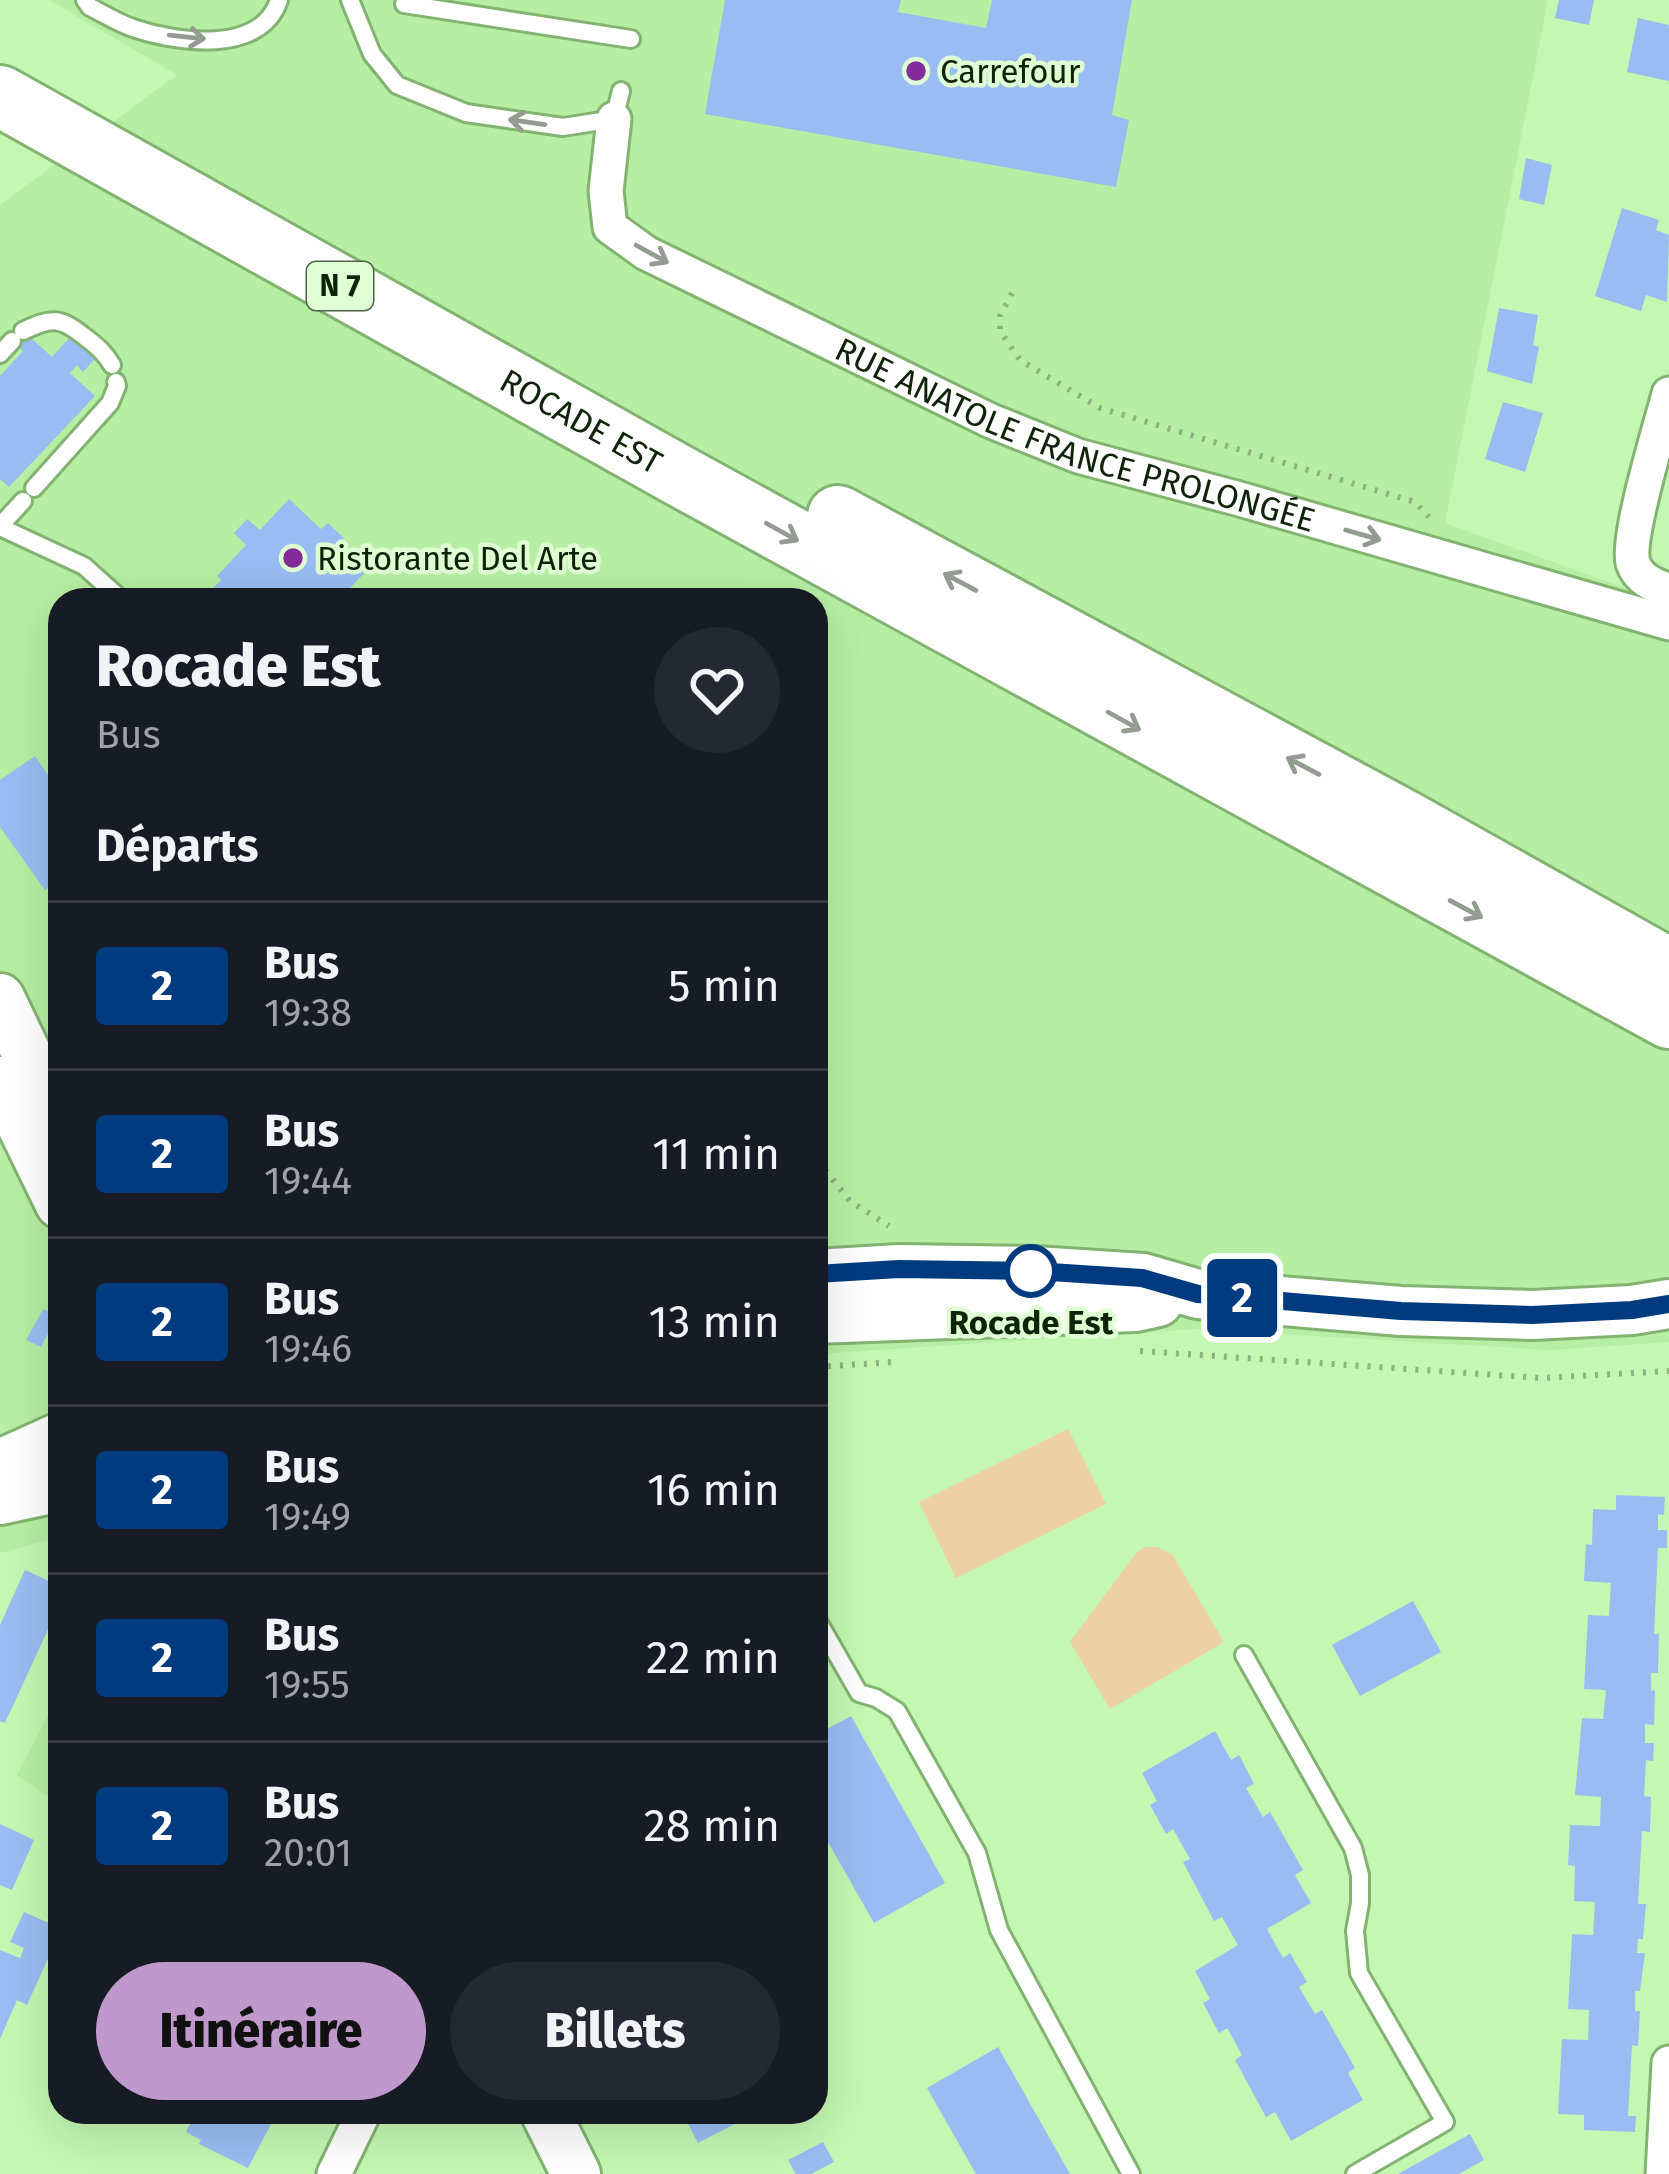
<!DOCTYPE html>
<html lang="fr">
<meta charset="utf-8">
<style>
body{margin:0;font-family:"Fira Sans",sans-serif;background:#242831;color:#f1f3f6;height:100vh;display:flex;flex-direction:column;font-size:45px;white-space:nowrap}
*{box-sizing:border-box;margin:0}
p{font-size:39px;color:#9ea1a6}
.icon{flex:none;width:66px;height:66px;fill:none;stroke:currentColor;stroke-width:2;stroke-linecap:round;stroke-linejoin:round}
.map{position:relative;flex:1;overflow:hidden}
.drawer{position:absolute;left:48px;top:588px;width:780px;height:1536px;display:flex;flex-direction:column;background:#171b24;border-radius:36px;box-shadow:0 12px 48px #0002}
.drawer>*{flex:none}
.badge{padding:0 24px;border-radius:9px;font-size:42px;line-height:78px}
.map>.badge{position:absolute;translate:-50% -50%;box-shadow:0 0 0 6px #fff}
h2{padding:0 48px;font-size:45px;line-height:108px}
.round{display:grid;place-items:center;flex:none;width:126px;height:126px;border-radius:63px;background:#242831}
.head{display:flex;align-items:center;justify-content:space-between;height:204px;padding:0 48px}
h1{font-size:57px;font-weight:800;line-height:90px}
.cta{display:flex;gap:24px;margin-top:auto;padding:24px 48px}
.cta a{flex:1;height:138px;border-radius:72px;background:#bf99cc;color:#111;font-size:48px;font-weight:800;line-height:138px;text-align:center}
.cta a+a{background:#242831;color:#f1f3f6}
ul{padding:0;list-style:none}
li{display:flex;align-items:center;gap:36px;height:168px;padding:0 48px;border-top:3px solid #363941}
li div{flex:1}
li b{display:block;font-size:45px}
li em{font-style:normal}
li .badge{min-width:132px;font-weight:700;text-align:center}
.map>svg:first-child{display:block}
.built{fill:#b6efa3}
.green{fill:#edd1a5}
.building{fill:#99bdf2}
.lines{fill:none;stroke-linecap:round;stroke-linejoin:round}
.lane-casing{stroke:#82b371;stroke-width:22}
.street-casing{stroke:#82b371;stroke-width:39}
.secondary-casing{stroke:#82b371;stroke-width:54}
.highway-casing{stroke:#82b371;stroke-width:66}
.path{stroke:#8ab47c;stroke-width:6;stroke-dasharray:3 9;stroke-linecap:butt}
.lane{stroke:#fff;stroke-width:16}
.street{stroke:#fff;stroke-width:33}
.secondary{stroke:#fff;stroke-width:48}
.highway{stroke:#fff;stroke-width:60}
.oneway{stroke:#939c90}
.line-casing{stroke:#fff;stroke-width:27}
.line{stroke:#003b80;stroke-width:18}
.poi-dot{fill:#822b99;stroke:#dffed4;stroke-width:4.5}
.stop-dot{fill:#fff;stroke:#003b80;stroke-width:6}
.labels{text-anchor:middle;stroke-width:9;stroke-linejoin:round;paint-order:stroke}
.shield{fill:#dffed4;stroke:#4d6545;stroke-width:3}
.shield-label{font-size:30px;font-weight:bold;fill:#0f2308}
.poi-label{font-size:33px;fill:#0f2308;stroke:#dffed4;text-anchor:start}
.street-label{font-size:33px;fill:#0f2308;stroke:#dffed4}
.stop-label{font-size:33px;font-weight:bold;fill:#0f2308;stroke:#dffed4}
</style>
<div class="map">
<svg width="1669" height="2174" viewBox="0 0 1669 2174">
<rect width="100%" height="100%" fill="#c3f7b2"/>
<g class="built">
<polygon points="49,0 1548,0 1445,523 1669,604 1669,1342 1551,1350 1198,1329 816,1354 816,600 60,600 60,1537 0,1553 0,205 177,75"/>
<polygon points="60,1693 60,1805 17,1775"/>
</g>
<g class="green">
<polygon points="1068,1429 1106,1504 956,1578 919,1502"/>
<polygon points="1145,1547 1157,1547 1172,1554 1224,1642 1110,1709 1070,1642 1136,1553"/>
</g>
<g class="building">
<polygon points="725,0 901,0 898,12 986,28 992,0 1132,0 1112,115 1129,120 1116,187 705,114"/>
<polygon points="1559,0 1594,0 1589,25 1555,18"/>
<polygon points="1638,18 1669,25 1669,81 1627,72"/>
<polygon points="1526,158 1552,165 1544,205 1519,199"/>
<polygon points="1622,208 1659,220 1656,230 1669,235 1667,302 1646,295 1641,311 1595,296"/>
<polygon points="1499,308 1538,315 1533,345 1539,347 1532,384 1487,371"/>
<polygon points="18,326 52,357 71,336 96,358 83,372 77,365 70,373 95,396 9,487 0,479 0,376 23,351 7,337"/>
<polygon points="1503,402 1543,413 1525,472 1485,459"/>
<polygon points="289,499 321,529 328,523 344,538 338,544 366,571 339,600 202,600 221,580 217,576 246,545 234,533 247,519 260,530"/>
<polygon points="35,756 60,792 60,879 45,890 0,827 0,780"/>
<polygon points="43,1309 57,1316 41,1347 26,1340"/>
<polygon points="1616,1495 1665,1497 1664,1515 1658,1514 1658,1530 1667,1530 1667,1548 1658,1548 1654,1634 1659,1634 1658,1673 1651,1673 1651,1690 1655,1691 1654,1725 1645,1724 1645,1743 1654,1743 1653,1761 1646,1760 1644,1796 1651,1797 1650,1832 1642,1831 1638,1904 1646,1904 1643,1939 1638,1939 1637,1953 1645,1953 1640,1991 1635,1991 1635,2011 1640,2011 1638,2046 1632,2045 1628,2116 1636,2116 1635,2132 1584,2130 1584,2115 1558,2114 1562,2039 1588,2040 1589,2010 1568,2009 1572,1934 1593,1935 1595,1902 1574,1901 1575,1866 1568,1865 1570,1825 1600,1826 1601,1797 1575,1795 1582,1718 1603,1719 1606,1690 1584,1689 1588,1615 1609,1616 1611,1583 1584,1581 1586,1544 1592,1545 1593,1509 1616,1510"/>
<polygon points="25,1570 60,1586 60,1612 57,1610 5,1723 0,1721 0,1625"/>
<polygon points="1413,1601 1441,1652 1360,1696 1332,1645"/>
<polygon points="851,1716 945,1883 874,1923 816,1821 816,1735"/>
<polygon points="1215,1731 1231,1760 1239,1755 1254,1784 1246,1788 1263,1817 1270,1812 1303,1870 1295,1875 1311,1903 1267,1929 1283,1958 1290,1953 1307,1982 1299,1987 1315,2014 1322,2010 1355,2068 1348,2073 1363,2100 1291,2141 1275,2112 1266,2117 1235,2060 1242,2055 1227,2028 1219,2033 1203,2003 1210,1999 1195,1971 1238,1945 1222,1917 1214,1921 1183,1862 1190,1859 1173,1829 1166,1834 1150,1805 1157,1801 1142,1773"/>
<polygon points="0,1824 34,1840 12,1890 0,1885"/>
<polygon points="24,1912 60,1928 60,1932 27,2005 17,2000 0,2039 0,1950 20,1958 24,1948 10,1942"/>
<polygon points="998,2047 1070,2174 976,2174 927,2088"/>
<polygon points="196,2112 249,2112 271,2124 248,2168 199,2144 201,2140 186,2132"/>
<polygon points="682,2112 758,2112 698,2143"/>
<polygon points="1470,2134 1484,2160 1459,2174 1398,2174"/>
<polygon points="823,2142 834,2162 811,2174 796,2174 788,2160"/>
</g>
<g class="lines">
<defs>
<g id="lane">
<path d="M85 0 90 7C104 14 118 23 133 28 177 43 261 55 279 0"/>
<polyline points="350,0 372,54 397,85 466,113 563,127 614,119 621,91"/>
<polyline points="404,4 631,39"/>
<path d="M23 331C52 317 60 317 85 337 97 346 105 353 112 365"/>
<polyline points="0,354 12,341"/>
<polyline points="34,488 110,403 117,386 116,382"/>
<polyline points="0,526 23,501"/>
<polyline points="0,527 84,566 122,600"/>
<polyline points="816,1618 859,1693 876,1698 897,1711 977,1853 999,1930 1131,2174"/>
<polyline points="1244,1655 1353,1848 1360,1875 1360,1903 1355,1931 1359,1973 1445,2122 1355,2174"/>
</g>
<g id="street">
<path id="s1" d="M614 119 606 191 610 227 646 253 991 421 1078 456 1236 498 1669 623"/>
<path d="M1669 394C1661 425 1626 538 1633 563 1639 580 1654 585 1669 591"/>
<polyline points="334,2174 364,2112"/>
<polyline points="1663,2174 1669,2063"/>
</g>
<g id="secondary">
<polyline points="0,998 60,1123"/>
<polyline points="0,1081 60,1204"/>
<polyline points="816,1274 899,1269 1035,1271 1143,1278 1198,1294 1401,1311 1532,1315 1632,1310 1669,1304"/>
<polyline points="816,1319 1135,1307 1158,1302"/>
<polyline points="0,1464 60,1437"/>
<polyline points="0,1500 60,1487"/>
<polyline points="545,2112 576,2174"/>
</g>
<g id="highway">
<path id="s2" d="M0 96 680 476 1669 1018"/>
<polyline points="838,516 1407,822 1669,969"/>
</g>
</defs>
<use href="#lane" class="lane-casing"/>
<use href="#street" class="street-casing"/>
<use href="#secondary" class="secondary-casing"/>
<use href="#highway" class="highway-casing"/>
<g class="path">
<polyline points="1012,293 1000,316 1000,331 1020,360 1100,408 1415,502 1429,517"/>
<polyline points="825,1170 850,1201 889,1226"/>
<polyline points="1140,1351 1541,1378 1669,1371"/>
<polyline points="816,1367 893,1362"/>
</g>
<use href="#lane" class="lane"/>
<use href="#street" class="street"/>
<use href="#secondary" class="secondary"/>
<use href="#highway" class="highway"/>
</g>
<defs><path id="oneway-shaft" d="M-6 0H5M1.5-3L5.5 0L1.5 3" fill="none" stroke-width="1.6" stroke-linecap="round" stroke-linejoin="round" transform="scale(3)"/></defs>
<g class="oneway">
<use href="#oneway-shaft" transform="translate(187 37) rotate(6)"/>
<use href="#oneway-shaft" transform="translate(527 122) rotate(-172)"/>
<use href="#oneway-shaft" transform="translate(652 254) rotate(29)"/>
<use href="#oneway-shaft" transform="translate(782 532) rotate(29)"/>
<use href="#oneway-shaft" transform="translate(1363 535) rotate(16)"/>
<use href="#oneway-shaft" transform="translate(960 582) rotate(-152)"/>
<use href="#oneway-shaft" transform="translate(1124 721) rotate(29)"/>
<use href="#oneway-shaft" transform="translate(1303 766) rotate(-152)"/>
<use href="#oneway-shaft" transform="translate(1466 909) rotate(28)"/>
</g>
<g class="lines">
<defs>
<polyline id="line" points="816,1274 899,1269 1035,1271 1142,1278 1198,1294 1401,1311 1532,1315 1632,1310 1669,1304"/>
</defs>
<use href="#line" class="line-casing"/>
<use href="#line" class="line"/>
</g>
<g class="poi-dot">
<circle cx="916" cy="71" r="12"/>
<circle cx="293" cy="558" r="12"/>
</g>
<circle class="stop-dot" cx="1031" cy="1271" r="24"/>
<g class="labels">
<rect class="shield" x="307" y="262" width="66" height="48" rx="9"/>
<g class="shield-label">
<text x="340" y="296">N 7</text>
</g>
<g class="poi-label">
<text x="940" y="83">Carrefour</text>
<text x="317" y="570">Ristorante Del Arte</text>
</g>
<g class="street-label">
<text dy="12" stroke="none"><textPath href="#s2" startOffset="666">ROCADE EST</textPath></text>
<text dy="12" stroke="none"><textPath href="#s1" startOffset="621">RUE ANATOLE FRANCE PROLONGÉE</textPath></text>
</g>
<g class="stop-label">
<text x="1031" y="1334">Rocade Est</text>
</g>
</g>
</svg>
<b class="badge" style="left:1242px;top:1298px;background:#003b80;color:#fff">2</b>
<section class="drawer">
<div class="head"><div><h1>Rocade Est</h1><p>Bus</p></div><a class="round"><svg class="icon" aria-label="heart" viewBox="0 0 24 24"><path d="M12 20l-8-8c-3-5 5-10 8-4 3-6 11-1 8 4z"/></svg></a></div>
<h2>Départs</h2>
<ul>
<li><span class="badge" style="background:#003b80;color:#fff">2</span><div><b>Bus</b><p>19:38</p></div><em>5 min</em></li>
<li><span class="badge" style="background:#003b80;color:#fff">2</span><div><b>Bus</b><p>19:44</p></div><em>11 min</em></li>
<li><span class="badge" style="background:#003b80;color:#fff">2</span><div><b>Bus</b><p>19:46</p></div><em>13 min</em></li>
<li><span class="badge" style="background:#003b80;color:#fff">2</span><div><b>Bus</b><p>19:49</p></div><em>16 min</em></li>
<li><span class="badge" style="background:#003b80;color:#fff">2</span><div><b>Bus</b><p>19:55</p></div><em>22 min</em></li>
<li><span class="badge" style="background:#003b80;color:#fff">2</span><div><b>Bus</b><p>20:01</p></div><em>28 min</em></li>
</ul>
<div class="cta"><a>Itinéraire</a><a>Billets</a></div>
</section>
</div>
